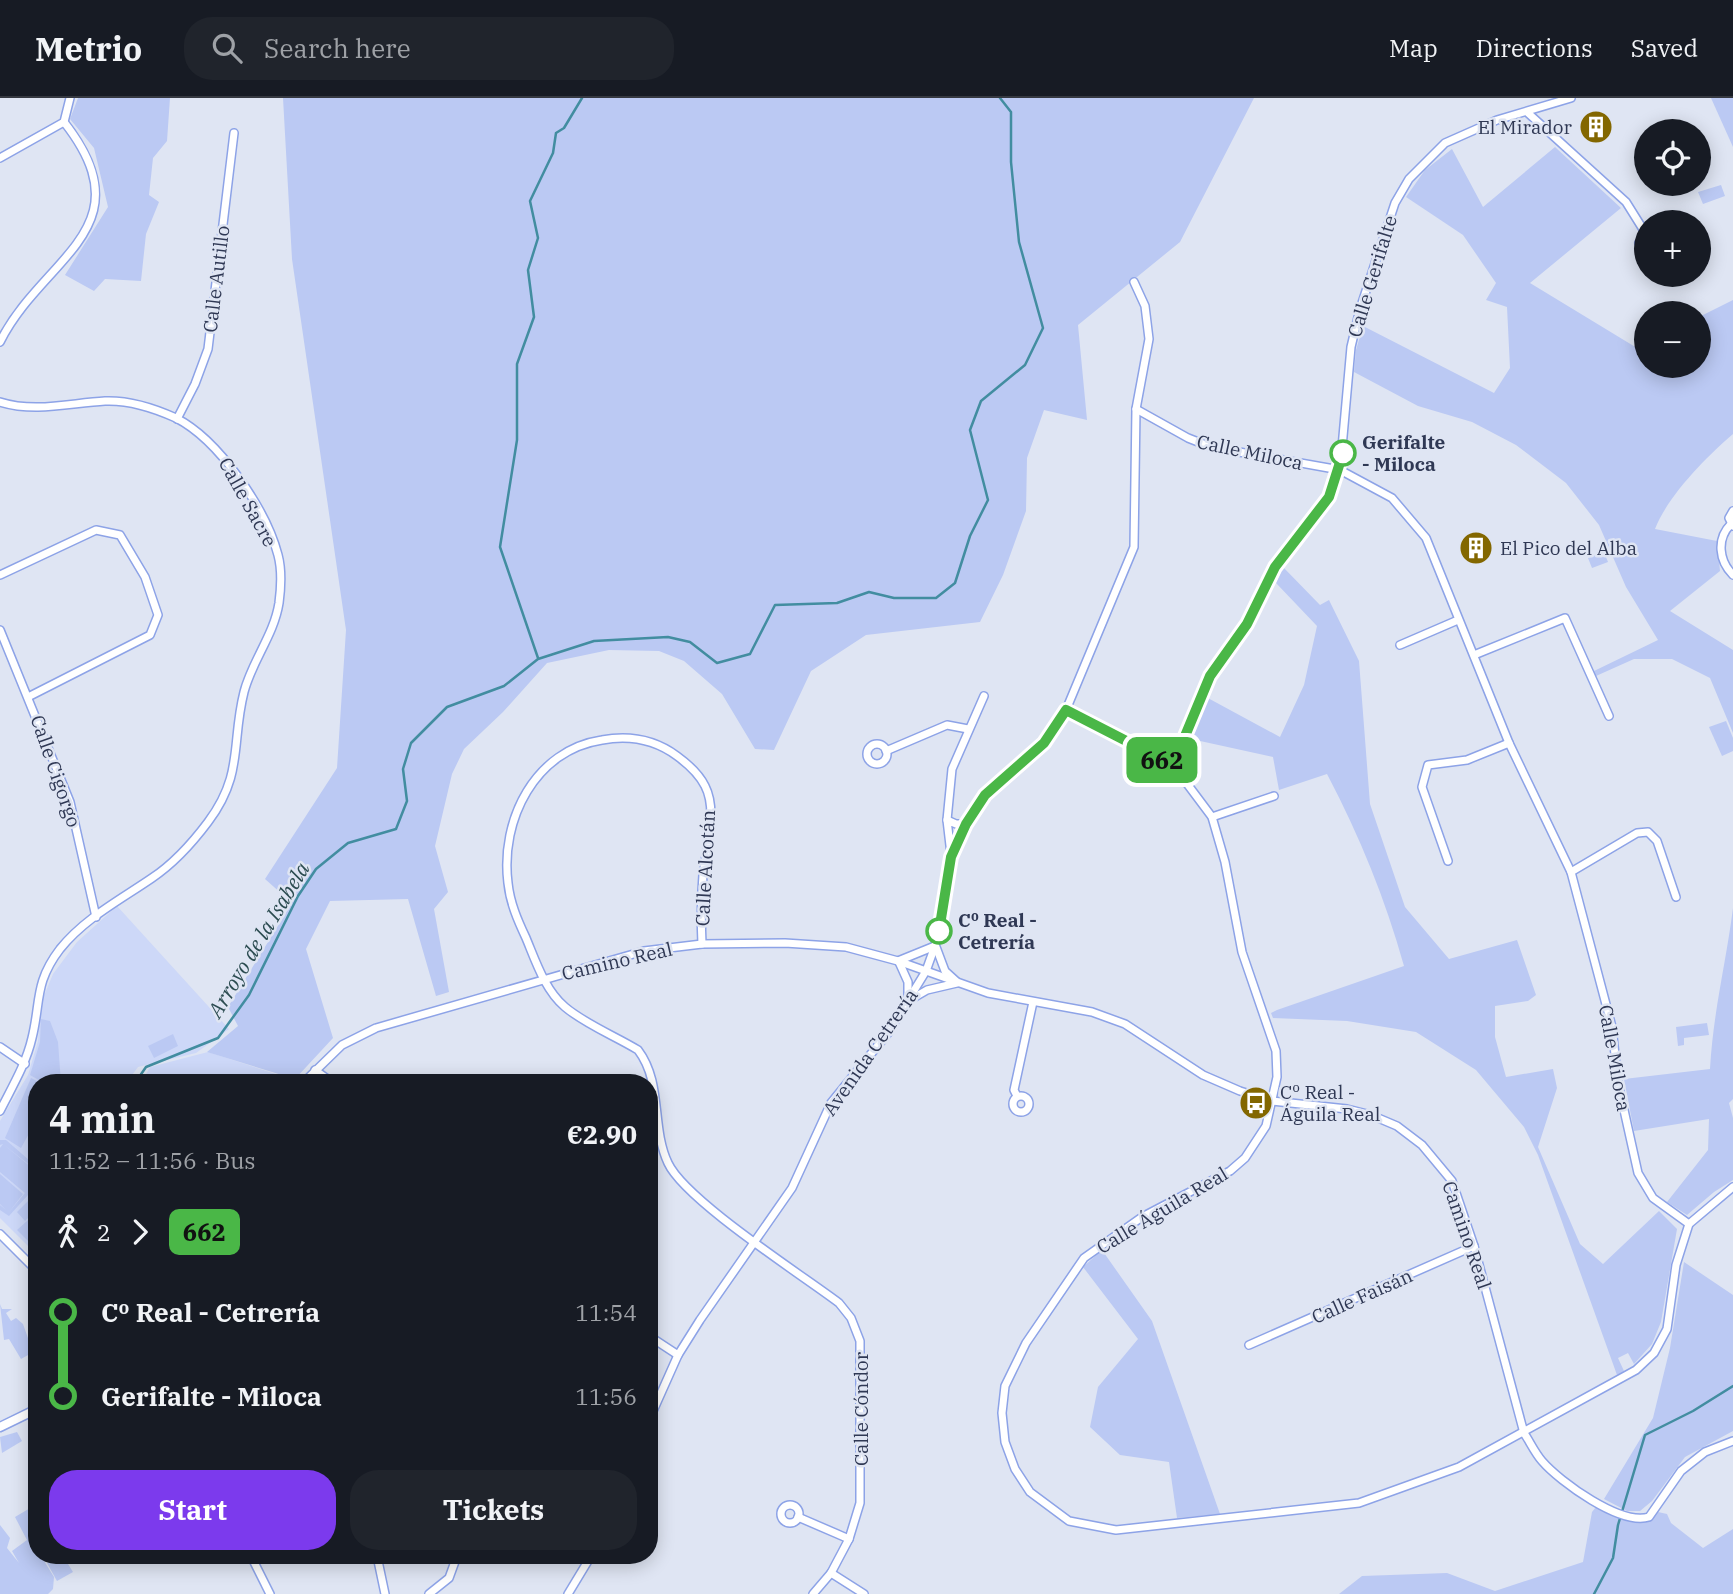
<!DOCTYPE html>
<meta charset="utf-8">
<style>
body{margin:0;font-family:"IBM Plex Serif",serif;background:#20242c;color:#f1f3f6;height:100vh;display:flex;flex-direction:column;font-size:26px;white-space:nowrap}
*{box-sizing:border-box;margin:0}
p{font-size:23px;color:#9ea1a6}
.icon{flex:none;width:38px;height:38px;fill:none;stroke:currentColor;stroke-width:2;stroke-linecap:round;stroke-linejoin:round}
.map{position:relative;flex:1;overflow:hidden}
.details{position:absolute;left:28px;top:976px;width:630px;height:490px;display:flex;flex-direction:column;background:#171b24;border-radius:28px;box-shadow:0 4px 18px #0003}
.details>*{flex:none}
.badge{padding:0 14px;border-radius:10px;font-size:24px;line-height:46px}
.controls{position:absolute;left:1634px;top:21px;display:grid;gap:14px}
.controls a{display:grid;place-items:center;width:77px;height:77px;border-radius:50%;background:#171b24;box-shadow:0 4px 18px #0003;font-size:35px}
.map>.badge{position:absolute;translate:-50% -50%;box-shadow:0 0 0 4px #fff}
.legs{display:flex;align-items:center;gap:10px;height:77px;padding:0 21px;font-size:23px}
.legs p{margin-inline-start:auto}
.overview{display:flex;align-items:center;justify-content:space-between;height:119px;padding:0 21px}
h1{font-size:38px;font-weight:700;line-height:52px}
.action{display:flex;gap:14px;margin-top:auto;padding:14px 21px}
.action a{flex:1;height:80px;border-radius:28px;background:#7c3aed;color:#fff;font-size:28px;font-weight:700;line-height:80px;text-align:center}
.action a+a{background:#20242c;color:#f1f3f6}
ul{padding:0 21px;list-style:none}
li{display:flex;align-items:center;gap:24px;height:84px;font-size:26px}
li i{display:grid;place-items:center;width:10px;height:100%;margin:0 9px;background:currentColor}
li i::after{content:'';width:18px;height:18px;margin:-9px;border:5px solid;border-radius:50%;background:#171b24}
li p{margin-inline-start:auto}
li:first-child i{background:linear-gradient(#0000 50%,currentColor 0)}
li:last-child i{background:linear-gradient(currentColor 50%,#0000 0)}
header{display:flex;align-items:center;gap:42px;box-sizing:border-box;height:98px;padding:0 35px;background:#171b24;border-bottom:2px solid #363941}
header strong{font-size:33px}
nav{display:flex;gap:38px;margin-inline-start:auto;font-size:24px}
.search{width:490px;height:63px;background:#20242c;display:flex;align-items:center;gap:18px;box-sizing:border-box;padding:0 24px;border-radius:28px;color:#9ea1a6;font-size:26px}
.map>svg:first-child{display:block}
.built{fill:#cdd8f8}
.green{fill:#bbc9f3}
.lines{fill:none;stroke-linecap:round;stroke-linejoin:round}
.stream{stroke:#428da0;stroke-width:2.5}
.minor-casing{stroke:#8da3e7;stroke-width:10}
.tertiary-casing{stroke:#8da3e7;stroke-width:11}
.minor{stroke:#fff;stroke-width:7}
.tertiary{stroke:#fff;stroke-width:8}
.line-1-casing{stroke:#fff;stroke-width:16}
.line-1{stroke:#4ab747;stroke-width:10}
.stop-1-dot{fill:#fff;stroke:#4ab747;stroke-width:3.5}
.labels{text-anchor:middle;stroke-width:5;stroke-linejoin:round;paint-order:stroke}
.poi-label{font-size:19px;fill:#2f3854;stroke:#dfe5f3;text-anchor:start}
.street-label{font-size:19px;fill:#2f3854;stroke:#dfe5f3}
.stop-label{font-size:19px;font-weight:bold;fill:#2f3854;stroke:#dfe5f3;text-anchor:start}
.water-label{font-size:21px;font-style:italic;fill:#2c4c51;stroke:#dfe5f3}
</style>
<header>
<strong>Metrio</strong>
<div class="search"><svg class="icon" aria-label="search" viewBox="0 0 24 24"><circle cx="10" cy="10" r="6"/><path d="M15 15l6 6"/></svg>Search here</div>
<nav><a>Map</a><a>Directions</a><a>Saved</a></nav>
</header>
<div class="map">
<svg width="1733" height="1496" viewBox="0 0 1733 1496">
<rect width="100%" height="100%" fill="#dfe5f3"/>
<g class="built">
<polygon points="117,808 229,931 196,955 138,969 126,985 37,985 37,1157 0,1120 0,1023 28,977 38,943 41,905 53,876 77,844"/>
<polygon points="208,954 282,978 279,985 141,985 150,969"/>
</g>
<g class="green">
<polygon points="78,0 170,0 167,43 153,60 149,97 159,104 146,136 141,183 105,181 94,193 65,177 108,109 94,50 70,21"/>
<polygon points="283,0 1254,0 1180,144 1078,227 1087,322 1044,312 1027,360 1026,413 1003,477 980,524 866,537 811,573 774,652 755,651 722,596 684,563 659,553 609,552 547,565 503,614 464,651 452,676 435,748 448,794 434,811 449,894 436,898 408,801 330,803 306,851 333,940 295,981 207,954 238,928 228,909 292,805 265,781 337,670 346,532 292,161"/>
<polygon points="1711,0 1733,0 1733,49"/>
<path d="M1555 49 1621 110 1530 185 1637 250 1647 245V268H1699V219L1733 202V336C1707 358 1667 399 1655 431L1717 443 1720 473 1670 513 1733 552V635L1710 580 1672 561H1634L1596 578 1594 573 1658 542 1626 489 1599 427 1566 385 1516 347 1472 324 1418 308 1354 274 1356 252 1363 228 1494 295 1510 270 1507 209 1486 202 1496 185 1463 137 1406 99 1425 72 1452 51 1483 109Z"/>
<polygon points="1721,87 1725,98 1703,106 1698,94"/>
<polygon points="1604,454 1608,464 1592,470 1588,460"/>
<path d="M1283 469 1320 507 1329 502 1359 563 1370 706 1405 809 1449 861 1517 842 1536 897 1528 903 1495 908V939L1506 979 1553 971 1557 990 1538 1049 1580 1146 1603 1166 1659 1113 1677 1131 1661 1224 1652 1246 1634 1266 1628 1255 1618 1260 1624 1273 1617 1277 1538 1057 1524 1029 1476 972 1416 934 1347 923 1273 920 1271 915 1277 912 1404 868C1385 800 1360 739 1327 676L1279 692 1273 659 1191 641 1206 599 1280 639 1304 587 1317 528 1276 485Z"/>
<polygon points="1726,623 1733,640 1733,653 1722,658 1709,629"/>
<path d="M1733 810V1001L1729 1005 1733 1020V1082L1714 1094 1687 1117 1667 1104 1708 1052 1709 1021 1634 1033 1624 981 1710 971C1713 915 1726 865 1733 810Z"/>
<polygon points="41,921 50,923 58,944 61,985 44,985 30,977 40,944"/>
<polygon points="1707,925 1709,937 1684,940 1684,947 1678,948 1676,929"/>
<polygon points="173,936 178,948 154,960 148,948"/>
<polygon points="31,980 41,985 37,985 37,1021 21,1050 5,1040"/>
<polygon points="0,1042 6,1042 37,1069 37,1073 3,1046 37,1074 37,1087 9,1118 0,1112 0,1107 6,1112 0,1106 0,1076 23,1096 9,1114 25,1095 0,1074 0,1050 3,1046 0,1047"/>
<polygon points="32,1099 37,1103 37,1111 25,1123 17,1114"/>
<polygon points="37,1114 37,1152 17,1132"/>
<polygon points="1102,1152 1152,1223 1220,1416 1177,1420 1169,1364 1120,1357 1090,1329 1098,1289 1138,1241 1083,1169"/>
<polygon points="1684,1164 1733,1197 1733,1333 1685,1359 1652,1403 1640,1413 1627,1413 1604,1401 1653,1320 1670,1250"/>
<polygon points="0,1206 2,1211 12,1211 6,1215 11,1223 16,1220 23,1226 29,1243 37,1245 37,1252 21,1261 9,1241 4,1242"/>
<polygon points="17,1334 22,1343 2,1355 0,1339"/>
<polygon points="37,1406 37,1458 41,1458 54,1479 53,1491 48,1496 0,1496 0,1427 10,1440 7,1450 19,1465 12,1453 27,1442 15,1419"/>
<path d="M1596 1409C1614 1418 1643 1434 1658 1414L1667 1416 1671 1425 1703 1450 1733 1431V1496H1339L1362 1478 1447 1475 1495 1493 1583 1464 1592 1414Z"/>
<polygon points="58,1458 63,1458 73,1474 57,1483 47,1465"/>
</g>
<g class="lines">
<g class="stream">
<polyline points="538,560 500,449 517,342 517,266 534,219 528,172 538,140 530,103 553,55 556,35 564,30 582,0"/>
<polyline points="135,985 146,969 218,940 249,897 298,798 316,771 348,745 396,731 407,703 403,671 411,645 447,609 504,588 538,561 594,543 668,539 690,544 717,565 750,556 775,507 837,505 869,494 894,500 936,500 955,485 970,438 988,402 970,332 981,303 1025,267 1043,230 1019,144 1011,64 1011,14 1000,0"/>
<polyline points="1594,1496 1613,1460 1618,1427 1645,1337 1693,1313 1733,1288"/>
</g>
<defs>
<g id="minor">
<polyline points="1528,15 1626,104 1646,136"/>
<polyline points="0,60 64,24 70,0"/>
<polyline points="1647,136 1639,145 1647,156"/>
<path d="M0 244C42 159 148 131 64 24"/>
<path d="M0 304C35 315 70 305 105 303 130 302 154 310 176 320 219 342 266 411 278 457 282 472 281 490 279 505 274 537 252 563 244 594 231 645 244 676 208 724 193 744 173 766 152 780 120 802 85 820 60 851 34 885 41 904 32 940 26 966 12 989 0 1013"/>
<polyline points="1136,311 1188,340 1211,349 1340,372 1392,400 1426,440 1509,645 1571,774 1612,929 1618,985 1638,1075 1653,1100 1689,1126"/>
<polyline points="177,321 195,286 208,251 234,35"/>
<polyline points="1733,413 1729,420 1733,428"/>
<path d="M1731 426C1716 441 1719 463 1733 477"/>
<polyline points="0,477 96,432 120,437 145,479 158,517 150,537 30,598"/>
<polyline points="0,532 70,704 96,819"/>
<polyline points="1400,547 1458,522"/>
<polyline points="1474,557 1565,520 1609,618"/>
<polyline points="1066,612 1173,667 1212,719 1225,764 1242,854 1276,953 1277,979 1266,1028 1245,1060 1230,1073 1142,1119 1084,1160 1026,1245 1005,1288 1002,1315 1005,1344 1015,1371 1030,1394 1069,1423 1116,1432 1359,1405 1459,1369 1636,1272 1654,1255 1667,1231 1676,1167 1689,1126 1733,1089"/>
<circle cx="877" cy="656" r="10"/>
<polyline points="886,653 947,627 968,631"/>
<polyline points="1173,667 1210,578 1247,526 1275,469 1329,399 1340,372 1351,249 1360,211 1395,105 1409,81 1445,45 1497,22 1571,0"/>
<polyline points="1212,719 1274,698"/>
<polyline points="947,722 952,671 984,598"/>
<polyline points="951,756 947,722 956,726 966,726"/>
<polyline points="1448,763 1422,689 1428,667 1467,662 1509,645"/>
<polyline points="1571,774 1637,735 1648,734 1657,743 1676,799"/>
<path d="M702 846C701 824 701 800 703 777 706 751 718 713 705 688 699 676 688 666 677 658 654 641 629 637 602 642 535 652 500 722 508 785 510 805 518 823 526 840 536 864 545 892 565 909 585 926 615 938 638 952 663 985 651 1029 668 1065 685 1102 802 1177 839 1205L851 1220 860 1243V1405L849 1441 831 1475 813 1496"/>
<polyline points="936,849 945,873 956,883"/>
<polyline points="898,863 935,848"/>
<polyline points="899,864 908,884 908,903 927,892 957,885"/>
<polyline points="0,949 25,966"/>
<polyline points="315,972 333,985"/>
<path d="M303 985 342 947 376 930 644 853 702 846 785 845 846 849 898 863 988 895 1092 914 1125 926 1203 977 1240 993 1272 1003 1347 1011 1371 1017 1397 1028 1422 1047 1452 1083 1474 1148 1524 1335C1530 1344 1535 1355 1542 1363 1560 1384 1621 1428 1649 1419L1681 1373 1705 1354 1733 1343"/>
<circle cx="1021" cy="1006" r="8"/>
<polyline points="1017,998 1014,992 1033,904"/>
<polyline points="0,1136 37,1173"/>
<polyline points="649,1238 678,1257"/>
<polyline points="1249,1247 1474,1148"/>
<polyline points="649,1322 678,1257 700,1222 792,1090 831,1005 888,935 926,873 935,848 951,759 966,726 985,697 1044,645 1066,612 1134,449 1136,311 1149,241 1145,208 1134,184"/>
<circle cx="790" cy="1416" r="9"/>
<polyline points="798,1419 849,1441"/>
<polyline points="251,1458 270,1496"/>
<polyline points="377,1458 385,1496"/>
<polyline points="831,1475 864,1496"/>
<polyline points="429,1496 449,1480 457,1458"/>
<polyline points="568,1496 591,1458"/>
</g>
<polyline id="tertiary" points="0,1329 37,1311"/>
</defs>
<use href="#minor" class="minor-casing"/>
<use href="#tertiary" class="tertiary-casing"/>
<use href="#minor" class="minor"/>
<use href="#tertiary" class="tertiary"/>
</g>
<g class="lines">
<defs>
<polyline id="line-1" points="939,833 951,759 966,726 985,697 1044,645 1066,612 1173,667 1210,578 1247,526 1275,469 1329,399 1343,355"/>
</defs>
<use href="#line-1" class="line-1-casing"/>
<use href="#line-1" class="line-1"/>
</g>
<defs>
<symbol id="building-disc" viewBox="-11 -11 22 22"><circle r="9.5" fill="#836700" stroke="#dfe5f3"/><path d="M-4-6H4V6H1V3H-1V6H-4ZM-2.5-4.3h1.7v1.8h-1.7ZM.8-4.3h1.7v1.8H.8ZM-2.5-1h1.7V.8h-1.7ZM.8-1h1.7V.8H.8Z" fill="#fff"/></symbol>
<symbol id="bus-disc" viewBox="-11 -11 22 22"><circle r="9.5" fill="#836700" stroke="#dfe5f3"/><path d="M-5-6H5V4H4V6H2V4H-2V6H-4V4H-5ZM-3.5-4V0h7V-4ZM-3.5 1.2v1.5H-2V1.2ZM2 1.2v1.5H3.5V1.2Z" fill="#fff"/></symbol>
</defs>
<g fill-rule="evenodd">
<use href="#building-disc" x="1577" y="10" width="38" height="38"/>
<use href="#building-disc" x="1457" y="431" width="38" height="38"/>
<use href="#bus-disc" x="1237" y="986" width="38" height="38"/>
</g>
<g class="stop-1-dot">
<circle cx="1343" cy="355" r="12"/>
<circle cx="939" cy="833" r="12"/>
</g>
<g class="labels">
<g class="poi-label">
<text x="1572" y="36" text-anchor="end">El Mirador</text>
<text x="1500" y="457">El Pico del Alba</text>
<text x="1280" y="1001">Cº Real -<tspan x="1280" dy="22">Águila Real</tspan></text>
</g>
<g class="street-label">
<text transform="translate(1372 178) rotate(-73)" y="7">Calle Gerifalte</text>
<text transform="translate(216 181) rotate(-83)" y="7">Calle Autillo</text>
<text transform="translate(1250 354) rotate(12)" y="7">Calle Miloca</text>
<text transform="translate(248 404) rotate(61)" y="7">Calle Sacre</text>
<text transform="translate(56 673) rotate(71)" y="7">Calle Cigorgo</text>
<text transform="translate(705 770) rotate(-87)" y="7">Calle Alcotán</text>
<text transform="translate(617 863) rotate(-13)" y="7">Camino Real</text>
<text transform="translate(870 954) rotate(-55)" y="7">Avenida Cetrería</text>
<text transform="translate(1615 960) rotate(80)" y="7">Calle Miloca</text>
<text transform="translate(1162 1112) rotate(-31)" y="7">Calle Águila Real</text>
<text transform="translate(1467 1137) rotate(71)" y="7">Camino Real</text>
<text transform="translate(1362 1198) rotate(-24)" y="7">Calle Faisán</text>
<text transform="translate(861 1311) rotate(-90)" y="7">Calle Cóndor</text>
</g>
<g class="stop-label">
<text x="1362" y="351">Gerifalte<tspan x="1362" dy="22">- Miloca</tspan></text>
<text x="958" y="829">Cº Real -<tspan x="958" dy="22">Cetrería</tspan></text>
</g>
<g class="water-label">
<text transform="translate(259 842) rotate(-59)" y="7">Arroyo de la Isabela</text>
</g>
</g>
</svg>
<div class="controls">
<a><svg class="icon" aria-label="locate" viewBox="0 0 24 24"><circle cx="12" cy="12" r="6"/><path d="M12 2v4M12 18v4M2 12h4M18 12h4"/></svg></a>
<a>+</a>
<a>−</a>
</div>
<b class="badge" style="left:1162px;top:662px;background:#4ab747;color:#111">662</b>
<section class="details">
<div class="overview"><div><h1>4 min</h1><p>11:52 – 11:56 · Bus</p></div><b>€2.90</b></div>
<div class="legs"><svg class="icon" aria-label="walk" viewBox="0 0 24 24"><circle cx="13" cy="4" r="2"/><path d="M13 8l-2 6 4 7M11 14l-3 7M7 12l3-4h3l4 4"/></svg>2<svg class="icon" aria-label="forward" viewBox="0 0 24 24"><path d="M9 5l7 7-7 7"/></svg><b class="badge" style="background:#4ab747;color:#111">662</b></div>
<ul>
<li><i style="color:#4ab747"></i><b>Cº Real - Cetrería</b><p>11:54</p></li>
<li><i style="color:#4ab747"></i><b>Gerifalte - Miloca</b><p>11:56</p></li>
</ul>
<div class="action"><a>Start</a><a>Tickets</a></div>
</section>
</div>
